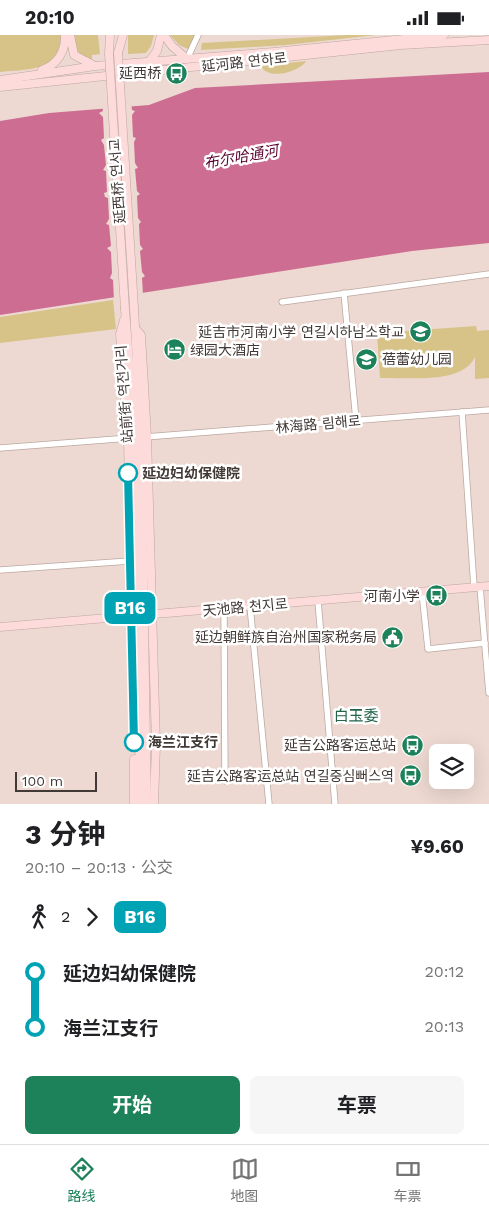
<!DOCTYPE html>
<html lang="zh">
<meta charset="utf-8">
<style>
body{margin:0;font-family:"Work Sans","Noto Sans SC","Noto Sans KR",sans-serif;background:#f6f6f6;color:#202124;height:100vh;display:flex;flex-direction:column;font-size:19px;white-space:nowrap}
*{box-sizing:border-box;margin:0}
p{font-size:16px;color:#757577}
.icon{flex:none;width:28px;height:28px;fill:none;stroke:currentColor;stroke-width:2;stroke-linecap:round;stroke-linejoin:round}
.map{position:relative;height:769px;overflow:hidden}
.panel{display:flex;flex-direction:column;background:#fff;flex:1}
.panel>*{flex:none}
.badge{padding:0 10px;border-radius:8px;font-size:18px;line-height:32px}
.buttons{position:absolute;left:429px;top:709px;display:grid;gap:10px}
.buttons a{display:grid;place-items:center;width:45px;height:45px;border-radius:8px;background:#fff;box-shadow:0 5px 20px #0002;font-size:25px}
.scale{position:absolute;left:15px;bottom:12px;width:82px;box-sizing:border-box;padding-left:5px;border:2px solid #413936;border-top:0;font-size:14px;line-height:18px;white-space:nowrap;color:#413936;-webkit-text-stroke:4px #fff;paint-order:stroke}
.map>.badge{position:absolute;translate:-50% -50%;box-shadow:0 0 0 2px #fff}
.legs{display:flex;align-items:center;gap:8px;height:55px;padding:0 25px;font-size:16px}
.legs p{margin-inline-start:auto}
.overview{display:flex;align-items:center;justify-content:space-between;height:85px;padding:0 25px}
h1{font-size:28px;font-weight:700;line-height:38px}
.primary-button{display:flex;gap:10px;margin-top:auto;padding:10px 25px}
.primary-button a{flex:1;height:58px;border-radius:8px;background:#1d815a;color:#fff;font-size:20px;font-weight:700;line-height:58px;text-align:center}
.primary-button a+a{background:#f6f6f6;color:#202124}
ul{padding:0 25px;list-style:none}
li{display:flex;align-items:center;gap:18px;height:55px;font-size:19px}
li i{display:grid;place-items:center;width:8px;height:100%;margin:0 6px;background:currentColor}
li i::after{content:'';width:12px;height:12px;margin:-6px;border:4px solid;border-radius:50%;background:#fff}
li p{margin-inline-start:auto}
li:first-child i{background:linear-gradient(#0000 50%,currentColor 0)}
li:last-child i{background:linear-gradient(currentColor 50%,#0000 0)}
.status{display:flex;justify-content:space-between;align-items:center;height:35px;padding:0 25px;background:#fff;direction:ltr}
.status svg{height:14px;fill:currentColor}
.dock{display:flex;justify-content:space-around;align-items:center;height:70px;border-top:1px solid #e0e0e0;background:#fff;font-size:14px;color:#757577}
.dock a{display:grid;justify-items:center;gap:2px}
.dock .active{color:#1d815a}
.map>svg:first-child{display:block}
.green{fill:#d7c388}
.water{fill:#cd6d92}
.pier{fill:#edd9d1}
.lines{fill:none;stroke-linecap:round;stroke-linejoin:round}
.street-casing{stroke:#bba8a0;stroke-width:7}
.secondary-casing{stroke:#bba8a0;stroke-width:9}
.street{stroke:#fff;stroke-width:5.5}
.secondary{stroke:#fedbdb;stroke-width:8}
.secondary-bridge-casing{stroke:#bba8a0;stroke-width:9;stroke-linecap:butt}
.secondary-bridge{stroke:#fedbdb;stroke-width:8}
.line-1-casing{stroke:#fff;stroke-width:11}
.line-1{stroke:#00a3b4;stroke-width:8}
.stop-1-dot{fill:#fff;stroke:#00a3b4;stroke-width:2.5}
.labels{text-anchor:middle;stroke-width:5;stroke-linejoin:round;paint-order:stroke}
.street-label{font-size:14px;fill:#413936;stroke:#fff}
.poi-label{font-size:14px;fill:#413936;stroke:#fff;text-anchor:end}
.stop-label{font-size:14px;font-weight:bold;fill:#413936;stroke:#fff;text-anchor:start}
.water-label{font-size:15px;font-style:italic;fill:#5a002f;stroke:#fff}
.neighbourhood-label{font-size:15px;fill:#236348;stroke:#fff}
</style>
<div class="status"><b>20:10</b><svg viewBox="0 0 49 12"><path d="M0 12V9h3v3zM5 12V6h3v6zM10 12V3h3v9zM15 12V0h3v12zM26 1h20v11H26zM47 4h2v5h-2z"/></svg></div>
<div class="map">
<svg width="489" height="769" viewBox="0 0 489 769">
<rect width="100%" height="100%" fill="#edd9d1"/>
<g class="green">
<path d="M0 0H61C61 37 28 34 0 37Z"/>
<path d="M73 0H98L100 19 92 20V24C78 22 75 13 73 0Z"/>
<polygon points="128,0 154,0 151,11 146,18 128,19"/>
<polygon points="170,0 196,0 190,15 179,10"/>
<polygon points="347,0 376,0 286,10 201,15 202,8"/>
<path d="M306 26C302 35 269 47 261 31Z"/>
<polygon points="113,265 116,294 0,308 0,282"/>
<path d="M476 291 477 296 489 295V343L475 344V322C462 350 407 342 380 343L377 298Z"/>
</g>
<polygon class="water" points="489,37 489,208 412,216 0,280 0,86 49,78 149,70 195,53"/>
<polygon class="pier" points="131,68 132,75 135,76 132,80 133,102 136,103 134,107 135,128 138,133 135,134 137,156 140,159 137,161 138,183 141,187 139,189 140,210 143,214 140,216 142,237 145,241 142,243 143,260 114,265 113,245 110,243 112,238 111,217 107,213 111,211 109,190 106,189 109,184 108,163 105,162 104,158 107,157 106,136 103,135 106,130 104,110 101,105 104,103 103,82 99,78 103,76 102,70"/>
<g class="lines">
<defs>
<g id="street">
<polyline points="187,24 198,0"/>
<polyline points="344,258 356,385"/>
<polyline points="282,267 489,239"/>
<polyline points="462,377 474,552"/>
<polyline points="145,402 489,375"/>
<polyline points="0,413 130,403"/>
<polyline points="0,535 130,526"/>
<polyline points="480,552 489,658"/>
<polyline points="422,557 428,614 485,608"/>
<polyline points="318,566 335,769"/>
<polyline points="250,571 269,769"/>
<polyline points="224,574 225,746"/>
</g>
<g id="secondary">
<polyline points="70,0 74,20 93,30"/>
<polyline points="164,0 172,11 187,24"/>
<polyline points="118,18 123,0"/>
<polyline points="109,19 110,0"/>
<polyline points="148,28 157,16 161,0"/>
<path d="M42 35C57 30 66 16 65 0"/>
<polyline points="0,45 95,31 274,17 444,0"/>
<polyline points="0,52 401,10 489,5"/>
<polyline points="134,273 141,402 147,769"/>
<polyline points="125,274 135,403 140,769"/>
<polyline points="124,285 120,299 128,403 134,705"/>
<polyline points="135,293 141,300 147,402 156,709 154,769"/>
<polyline points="0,592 489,551"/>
<polyline points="134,769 134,724"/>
</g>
</defs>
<use href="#street" class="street-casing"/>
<use href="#secondary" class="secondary-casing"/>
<use href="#street" class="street"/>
<use href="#secondary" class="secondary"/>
<defs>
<g id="secondary-bridge">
<polyline points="118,18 134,273"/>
<polyline points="109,19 125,274"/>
</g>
</defs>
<use href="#secondary-bridge" class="secondary-bridge-casing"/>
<use href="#secondary-bridge" class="secondary-bridge"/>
</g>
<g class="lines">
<defs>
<polyline id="line-1" points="128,438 134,707"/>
</defs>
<use href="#line-1" class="line-1-casing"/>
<use href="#line-1" class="line-1"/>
</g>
<defs>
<symbol id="bus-disc" viewBox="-11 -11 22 22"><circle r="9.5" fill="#1d815a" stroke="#fff"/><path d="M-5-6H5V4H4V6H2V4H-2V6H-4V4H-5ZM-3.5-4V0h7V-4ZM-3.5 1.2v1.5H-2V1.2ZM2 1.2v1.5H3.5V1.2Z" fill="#fff"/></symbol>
<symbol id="school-disc" viewBox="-11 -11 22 22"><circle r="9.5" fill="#1d815a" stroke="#fff"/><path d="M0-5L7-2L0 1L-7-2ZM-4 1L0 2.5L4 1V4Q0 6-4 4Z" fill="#fff"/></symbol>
<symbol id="hotel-disc" viewBox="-11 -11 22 22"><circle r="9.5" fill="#1d815a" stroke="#fff"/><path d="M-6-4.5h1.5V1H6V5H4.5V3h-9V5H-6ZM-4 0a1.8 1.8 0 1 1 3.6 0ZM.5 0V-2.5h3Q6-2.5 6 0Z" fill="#fff"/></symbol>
<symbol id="civic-disc" viewBox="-11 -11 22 22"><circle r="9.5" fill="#1d815a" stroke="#fff"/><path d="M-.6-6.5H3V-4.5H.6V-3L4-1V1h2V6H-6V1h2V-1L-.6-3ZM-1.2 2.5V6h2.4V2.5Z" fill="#fff"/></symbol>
</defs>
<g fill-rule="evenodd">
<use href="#bus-disc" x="164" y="26" width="25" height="25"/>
<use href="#school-disc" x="408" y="284" width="25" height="25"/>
<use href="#hotel-disc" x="162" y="302" width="25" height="25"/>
<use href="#school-disc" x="354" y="312" width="25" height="25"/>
<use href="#bus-disc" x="424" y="548" width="25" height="25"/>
<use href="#civic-disc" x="380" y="590" width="25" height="25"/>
<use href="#bus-disc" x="400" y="698" width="25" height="25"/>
<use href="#bus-disc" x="398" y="728" width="25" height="25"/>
</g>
<g class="stop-1-dot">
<circle cx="128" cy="438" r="9"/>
<circle cx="134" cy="707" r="9"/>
</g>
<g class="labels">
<g class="street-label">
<text transform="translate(244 27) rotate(-6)" y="5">延河路 연하로</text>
<text transform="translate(117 146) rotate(-94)" y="5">延西桥 연서교</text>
<text transform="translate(124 359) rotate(-94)" y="5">站前街 역전거리</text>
<text transform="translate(318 389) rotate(-5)" y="5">林海路 림해로</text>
<text transform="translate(245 572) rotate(-5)" y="5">天池路 천지로</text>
</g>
<g class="poi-label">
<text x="161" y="43">延西桥</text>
<text x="404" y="302">延吉市河南小学 연길시하남소학교</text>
<text x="190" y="320" text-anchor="start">绿园大酒店</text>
<text x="382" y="329" text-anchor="start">蓓蕾幼儿园</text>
<text x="420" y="566">河南小学</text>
<text x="377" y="607">延边朝鲜族自治州国家税务局</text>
<text x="396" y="715">延吉公路客运总站</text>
<text x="394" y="746">延吉公路客运总站 연길중심뻐스역</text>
</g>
<g class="stop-label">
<text x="142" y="443">延边妇幼保健院</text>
<text x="148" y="712">海兰江支行</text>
</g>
<g class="water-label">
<text transform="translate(241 122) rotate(-10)" y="5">布尔哈通河</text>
</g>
<g class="neighbourhood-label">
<text x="356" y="686">白玉委</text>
</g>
</g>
</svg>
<div class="buttons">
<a><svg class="icon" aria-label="layers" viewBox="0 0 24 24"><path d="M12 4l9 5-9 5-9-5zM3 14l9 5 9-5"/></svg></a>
</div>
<div class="scale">100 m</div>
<b class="badge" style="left:130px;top:573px;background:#00a3b4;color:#fff">B16</b>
</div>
<section class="panel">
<div class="overview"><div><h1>3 分钟</h1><p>20:10 – 20:13 · 公交</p></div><b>¥9.60</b></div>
<div class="legs"><svg class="icon" aria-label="walk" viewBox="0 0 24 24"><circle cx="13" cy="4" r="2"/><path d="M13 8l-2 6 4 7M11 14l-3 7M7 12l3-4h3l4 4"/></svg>2<svg class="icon" aria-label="forward" viewBox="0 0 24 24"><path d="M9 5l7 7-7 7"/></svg><b class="badge" style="background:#00a3b4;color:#fff">B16</b></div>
<ul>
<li><i style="color:#00a3b4"></i><b>延边妇幼保健院</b><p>20:12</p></li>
<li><i style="color:#00a3b4"></i><b>海兰江支行</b><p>20:13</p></li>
</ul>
<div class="primary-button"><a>开始</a><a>车票</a></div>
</section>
<nav class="dock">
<a class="active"><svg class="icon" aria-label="directions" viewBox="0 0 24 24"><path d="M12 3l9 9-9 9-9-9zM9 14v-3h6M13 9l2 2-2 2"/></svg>路线</a>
<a><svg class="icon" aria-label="map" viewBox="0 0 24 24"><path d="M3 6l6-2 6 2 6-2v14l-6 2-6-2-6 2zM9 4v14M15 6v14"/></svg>地图</a>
<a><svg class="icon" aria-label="tickets" viewBox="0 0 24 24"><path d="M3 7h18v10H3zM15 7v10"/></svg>车票</a>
</nav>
